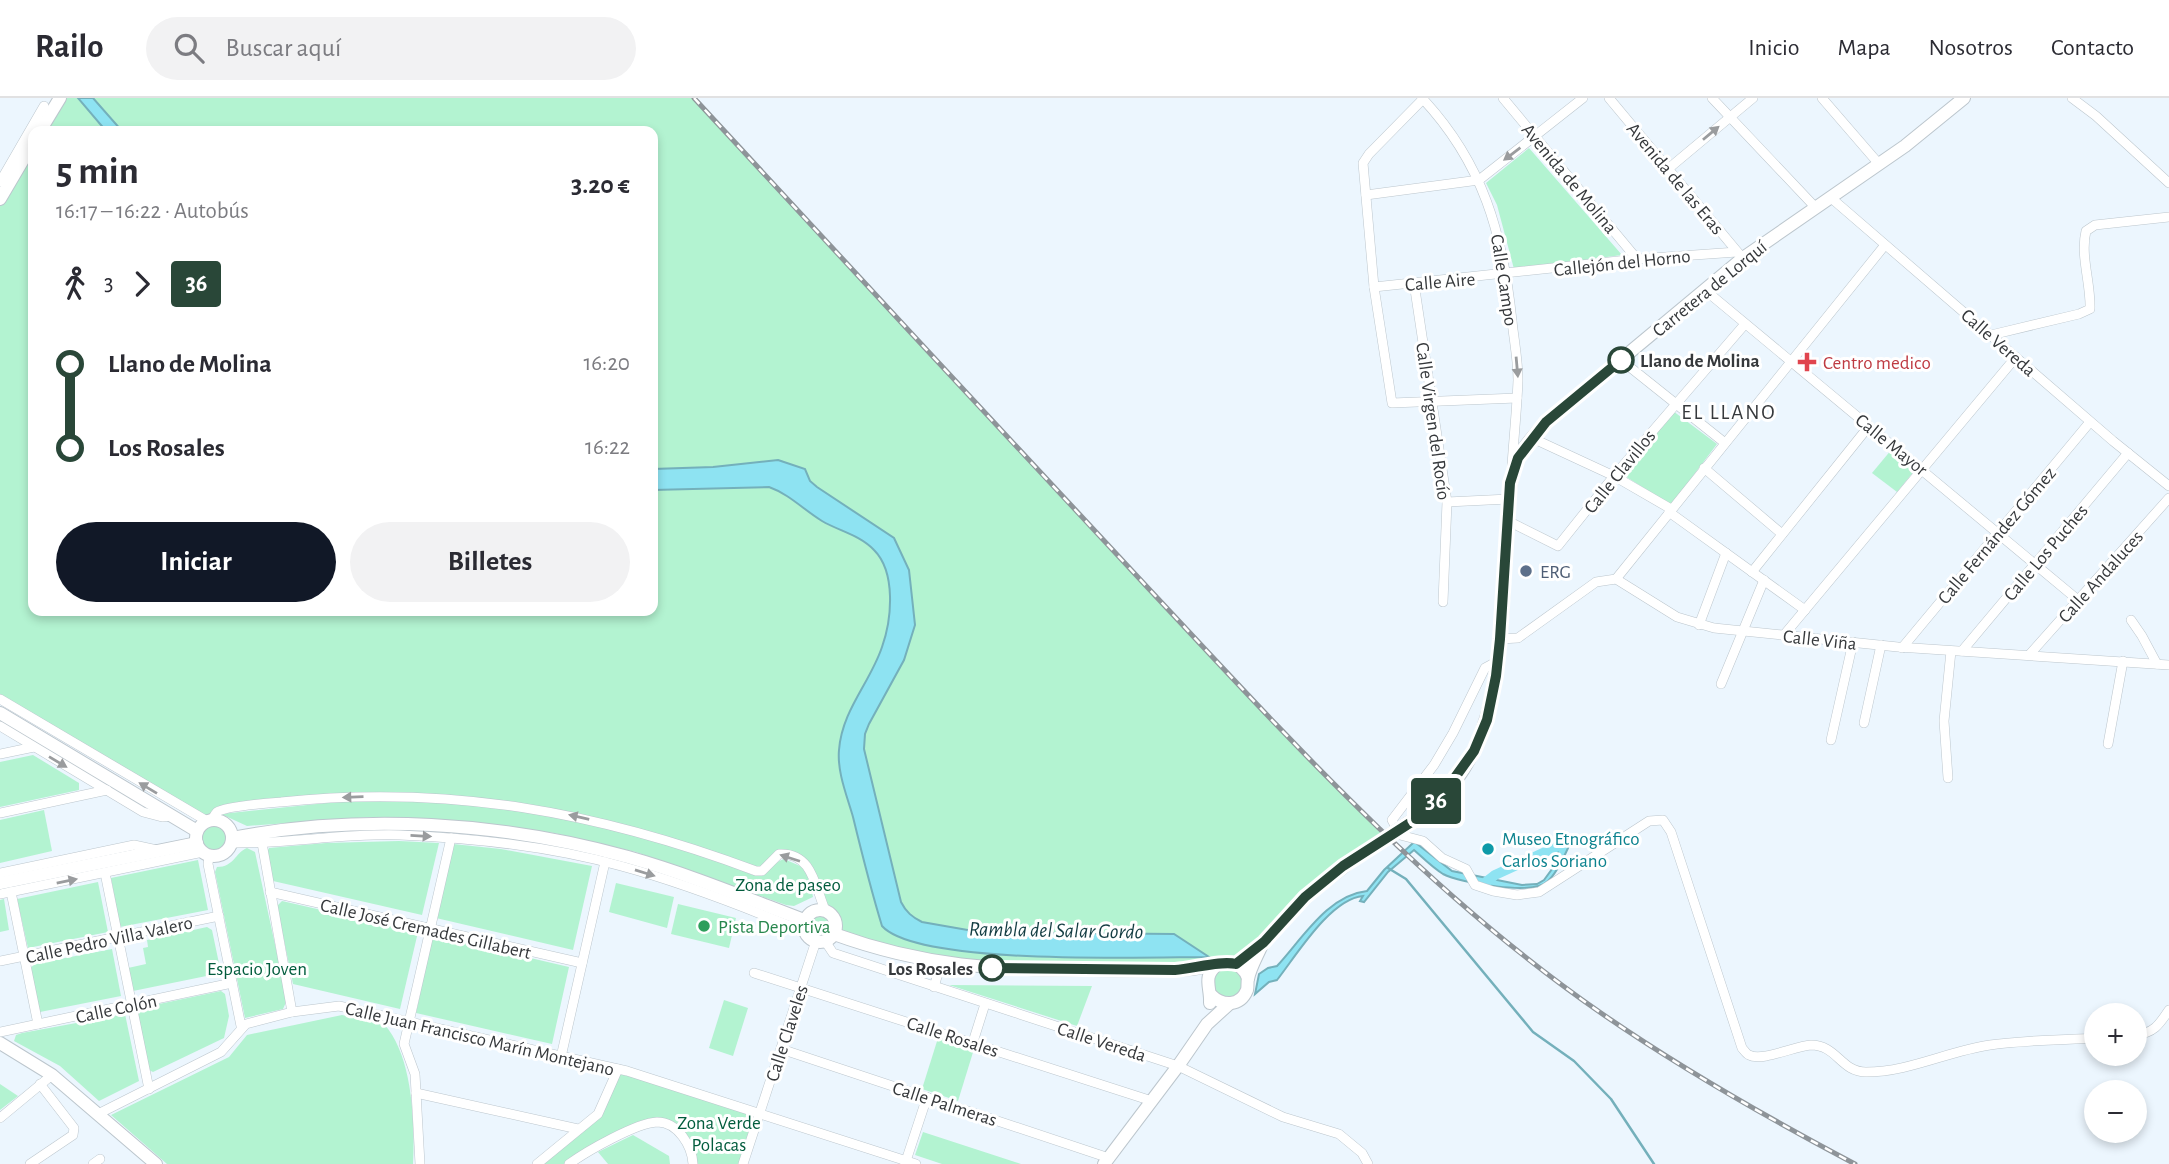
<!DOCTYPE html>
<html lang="es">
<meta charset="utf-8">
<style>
body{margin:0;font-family:"Alegreya Sans",sans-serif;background:#f2f2f3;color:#2b2b33;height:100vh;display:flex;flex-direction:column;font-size:26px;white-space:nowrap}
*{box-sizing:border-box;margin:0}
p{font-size:23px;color:#7c7c81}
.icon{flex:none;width:38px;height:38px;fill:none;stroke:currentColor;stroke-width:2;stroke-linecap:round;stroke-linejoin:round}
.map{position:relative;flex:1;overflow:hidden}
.drawer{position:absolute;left:28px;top:28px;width:630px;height:490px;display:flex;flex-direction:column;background:#fff;border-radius:14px;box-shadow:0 4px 10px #0003}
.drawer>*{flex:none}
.badge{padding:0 14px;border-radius:5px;font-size:24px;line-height:46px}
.tools{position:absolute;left:2084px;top:905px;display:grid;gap:14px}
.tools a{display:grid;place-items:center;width:63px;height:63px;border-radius:50%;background:#fff;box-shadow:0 4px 10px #0003;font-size:35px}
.map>.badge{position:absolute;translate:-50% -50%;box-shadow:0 0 0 4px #fff}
.legs{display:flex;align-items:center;gap:10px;height:77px;padding:0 28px;font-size:23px}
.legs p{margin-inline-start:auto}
.summary{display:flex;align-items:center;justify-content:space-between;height:119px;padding:0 28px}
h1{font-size:38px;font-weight:700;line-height:52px}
.cta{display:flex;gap:14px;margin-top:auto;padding:14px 28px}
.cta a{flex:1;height:80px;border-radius:42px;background:#111827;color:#fff;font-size:28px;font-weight:700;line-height:80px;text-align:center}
.cta a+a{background:#f2f2f3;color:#2b2b33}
ul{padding:0 28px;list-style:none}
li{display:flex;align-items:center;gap:24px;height:84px;font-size:26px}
li i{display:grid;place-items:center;width:10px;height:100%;margin:0 9px;background:currentColor}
li i::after{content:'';width:18px;height:18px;margin:-9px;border:5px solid;border-radius:50%;background:#fff}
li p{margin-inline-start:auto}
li:first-child i{background:linear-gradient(#0000 50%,currentColor 0)}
li:last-child i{background:linear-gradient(currentColor 50%,#0000 0)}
header{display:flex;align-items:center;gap:42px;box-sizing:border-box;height:98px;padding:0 35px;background:#fff;border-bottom:2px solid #e1e1e2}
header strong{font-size:33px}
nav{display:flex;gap:38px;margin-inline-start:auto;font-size:24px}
.search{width:490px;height:63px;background:#f2f2f3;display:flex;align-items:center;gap:18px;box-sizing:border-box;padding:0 24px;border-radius:38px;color:#7c7c81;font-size:26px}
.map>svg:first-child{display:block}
.green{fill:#b3f3d1}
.water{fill:#8ee3f2;stroke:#74b0bb;stroke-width:2}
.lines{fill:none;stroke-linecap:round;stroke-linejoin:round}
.stream{stroke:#74b0bb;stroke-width:2.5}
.canal{stroke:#8ee3f2;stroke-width:10}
.street-casing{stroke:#bcc6cd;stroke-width:10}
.secondary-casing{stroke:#bcc6cd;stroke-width:14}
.street{stroke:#fff;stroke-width:9}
.secondary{stroke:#fff;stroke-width:12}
.rail-casing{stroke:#8e9499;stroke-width:5}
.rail{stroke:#fff;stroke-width:2.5;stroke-dasharray:8;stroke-linecap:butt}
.secondary-bridge-casing{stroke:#bcc6cd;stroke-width:14;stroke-linecap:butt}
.secondary-bridge{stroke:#fff;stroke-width:12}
.oneway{fill:#9a9c9e}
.line-1-casing{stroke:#fff;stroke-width:16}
.line-1{stroke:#294738;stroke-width:10}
.stop-1-dot{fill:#fff;stroke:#294738;stroke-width:3.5}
.health-dot{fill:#e0444e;stroke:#fff;stroke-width:2.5}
.service-dot{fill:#5c6f8a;stroke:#fff;stroke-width:2.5}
.culture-dot{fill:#0f9aa8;stroke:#fff;stroke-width:2.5}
.leisure-dot{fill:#2e9e5b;stroke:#fff;stroke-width:2.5}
.labels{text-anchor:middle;stroke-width:6;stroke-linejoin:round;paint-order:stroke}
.street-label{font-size:19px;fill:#36393c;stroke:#fff}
.stop-label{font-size:19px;font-weight:bold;fill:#36393c;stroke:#fff;text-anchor:start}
.health-label{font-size:19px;fill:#be3a42;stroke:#fff;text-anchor:start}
.service-label{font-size:19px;fill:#4e5e75;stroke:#fff;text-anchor:start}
.culture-label{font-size:19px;fill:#0d838f;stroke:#fff;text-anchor:start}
.park-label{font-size:19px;fill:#025c3d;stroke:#fff}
.leisure-label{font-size:19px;fill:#27864d;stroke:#fff;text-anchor:start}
.neighbourhood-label{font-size:21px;letter-spacing:2px;fill:#36393c;stroke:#fff}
.water-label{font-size:21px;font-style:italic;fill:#143d43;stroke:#fff}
</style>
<header>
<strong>Railo</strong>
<div class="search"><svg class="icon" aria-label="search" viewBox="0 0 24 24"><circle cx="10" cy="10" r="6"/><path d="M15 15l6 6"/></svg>Buscar aquí</div>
<nav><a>Inicio</a><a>Mapa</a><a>Nosotros</a><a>Contacto</a></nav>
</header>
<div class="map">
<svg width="2169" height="1066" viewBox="0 0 2169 1066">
<rect width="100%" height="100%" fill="#ecf6fe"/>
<g class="green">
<polygon points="60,0 694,0 1212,558 1387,739 1357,758 1236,865 1200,870 925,862 836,832 835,822 825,812 812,772 785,756 762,773 557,715 381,698 220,712 211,722 0,601 0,101 33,45 33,513 653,513 653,33 40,33"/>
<polygon points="1529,50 1622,157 1514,171 1497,107 1486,85"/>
<polygon points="1673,313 1717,346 1671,407 1620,375"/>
<polygon points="1892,351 1915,372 1897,394 1872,375"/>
<polygon points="33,657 79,685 79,692 0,709 0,664"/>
<path d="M346 703C391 703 435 703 479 707 573 716 666 742 753 777 770 776 770 766 784 761L807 771 813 799 794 808 786 807 636 754 554 735 462 724 371 719 247 728 221 716Z"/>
<polygon points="44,712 52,753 0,765 0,722"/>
<circle cx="214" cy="740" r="16"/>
<polygon points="399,743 439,745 422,817 273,783 267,754 269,750 326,745"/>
<polygon points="453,746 501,751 592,768 573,852 436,820"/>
<path d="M247 750 255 754 287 902 283 911 245 920 215 774 217 769C234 769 235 755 247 750Z"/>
<polygon points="198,762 208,812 120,829 111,780"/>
<polygon points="98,784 108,834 28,850 17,801"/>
<polygon points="616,785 674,799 667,830 609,814"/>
<polygon points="4,801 9,832 0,834 0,802"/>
<polygon points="282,803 418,834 400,911 293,886 277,808"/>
<polygon points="678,806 736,820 729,850 671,836"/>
<circle cx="820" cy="827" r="14"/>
<polygon points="207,829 212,832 221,875 133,893 128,870 146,866 143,850 148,849 147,842"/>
<polygon points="436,838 569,869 552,946 416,915 430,850 432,840"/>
<polygon points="112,851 121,898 40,914 31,870 34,866"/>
<polygon points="1223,866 1244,875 1240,898 1217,900 1210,878"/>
<polygon points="949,887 1092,888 1077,928"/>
<polygon points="221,893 225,896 229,918 224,940 153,974 149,972 137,914 140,910"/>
<polygon points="724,902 748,910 733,958 709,950"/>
<polygon points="125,916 139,983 99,1003 60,968 14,943 16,937 22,935"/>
<path d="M342 917 384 926C413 958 415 1025 413 1066H167L111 1017 229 959 247 937Z"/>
<polygon points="938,940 974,951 958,1003 922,991"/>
<polygon points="618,971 760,1015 743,1066 693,1066 692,1055 668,1026 649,1026 569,1066 537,1066 598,1016"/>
<polygon points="0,986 18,998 0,1012"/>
<polygon points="923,1034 1021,1066 942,1066 915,1057"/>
<polygon points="633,1037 669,1058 670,1066 608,1066 598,1054"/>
</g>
<g class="water">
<polygon points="78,0 93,0 122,33 106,33"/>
<path d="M778 362 805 371 810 383 817 389 894 440 909 472 915 527 904 562 869 626 865 636 864 651 901 804C906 814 912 819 922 824L979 834 1174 836 1209 859C1149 859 918 868 882 828 871 792 862 756 853 719 847 698 837 674 839 652 842 612 870 585 882 549 892 521 896 474 874 452 860 437 839 433 822 423 804 412 789 396 769 389L653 392V371L713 369Z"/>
<path d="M1566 740 1570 746C1564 758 1558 774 1548 783 1534 798 1460 785 1443 776 1433 770 1423 760 1414 752L1388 774 1364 804 1360 803 1363 798C1330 801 1296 858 1277 882L1269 884 1255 896 1259 876 1268 870 1277 868C1302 841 1328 797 1367 793L1384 772 1413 745H1416L1452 773 1522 787 1537 786 1544 782 1560 760 1556 749 1562 741Z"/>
</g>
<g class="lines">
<polyline class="stream" points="1388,770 1406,781 1533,934 1574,963 1611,1001 1654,1066"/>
<polyline class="canal" points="1486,784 1495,777 1556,749"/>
<defs>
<g id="street">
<path d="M1422 0C1483 65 1503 136 1512 223 1514 242 1518 262 1518 282 1517 310 1514 338 1512 367"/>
<polyline points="1503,0 1637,161"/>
<polyline points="1609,0 1740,157"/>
<polyline points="1712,0 1816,110"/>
<polyline points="1822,0 1879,66"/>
<polyline points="2072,0 2096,18 2169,85"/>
<polyline points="1423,1 1369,56 1363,65 1374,189 1392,305 1517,300"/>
<polyline points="1668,71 1753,0"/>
<polyline points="0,84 44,8"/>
<polyline points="1366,97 1479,82 1583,0"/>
<polyline points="1830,99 2113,343 2169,388"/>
<polyline points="1414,185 1447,404 1443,504"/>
<polyline points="1374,189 1637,161 1737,154"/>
<polyline points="1705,192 2078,502"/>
<path d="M1991 237 2079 216 2090 211C2091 185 2080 158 2086 133L2095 127 2169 119"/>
<polyline points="1621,262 1725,345"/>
<polyline points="1532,340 1614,378 1671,411"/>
<polyline points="1704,370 1782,436"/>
<polyline points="1447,404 1509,401"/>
<polyline points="1669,414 1805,512"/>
<polyline points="1508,423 1558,448 1614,378 1745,226"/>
<polyline points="1752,474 1869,328"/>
<polyline points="1616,481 1885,147"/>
<polyline points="2131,522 2142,538 2157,566"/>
<polyline points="1699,527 1726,455"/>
<polyline points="1784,537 2016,259"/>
<polyline points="1500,541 1518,540 1596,484 1616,481 1677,519 1714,530 1898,549 2169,567"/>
<polyline points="1902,550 2090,324"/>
<polyline points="1962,553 2128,355"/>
<polyline points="2030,556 2169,400"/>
<path d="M1498 563 1485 570 1453 635 1434 667 1392 722 1400 737 1423 743 1442 760 1466 771 1475 787 1493 793 1517 797 1539 794 1649 723 1663 722 1671 734 1742 950C1744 952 1746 956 1749 957 1762 964 1795 948 1811 947 1837 947 1841 974 1866 974 1909 974 1948 953 1990 947 2025 942 2061 942 2096 940"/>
<polyline points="1721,586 1764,482"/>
<polyline points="0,601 207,723"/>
<polyline points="1864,625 1881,547"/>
<polyline points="0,628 143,714 162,719 173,718"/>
<polyline points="1831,642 1853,544"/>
<polyline points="2108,646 2123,563"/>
<polyline points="0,656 34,649"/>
<polyline points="1948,680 1944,623 1951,553"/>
<polyline points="0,715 107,692"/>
<path d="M211 722C212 721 216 715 217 714 226 708 268 705 281 704 448 686 599 714 756 773H762L779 756C812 754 815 788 825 812"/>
<path d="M231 745C287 746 344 735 400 737 474 740 549 748 621 768 684 785 745 809 805 834"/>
<polyline points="262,745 292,914"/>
<polyline points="209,757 208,766 241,928"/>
<polyline points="0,775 134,747 157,752"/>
<polyline points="105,775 149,991"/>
<polyline points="11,794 38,926"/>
<polyline points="270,794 582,865"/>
<polyline points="0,796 203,754"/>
<polyline points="825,843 833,855 1178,968 1283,1019 1339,1036 1362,1055 1368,1066"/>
<polyline points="0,863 219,818"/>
<polyline points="754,875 1152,1003"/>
<polyline points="934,889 941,865"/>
<polyline points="0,934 232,885"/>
<path d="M2135 937C2154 935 2159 927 2169 912"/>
<polyline points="973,944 985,906"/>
<polyline points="781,951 1109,1060"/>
<polyline points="561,959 605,764"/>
<polyline points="416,995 578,1031"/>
<polyline points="98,1016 221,954 246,926 292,914 339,908 627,973 916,1066"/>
<polyline points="0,1020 52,977"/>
<polyline points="30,1066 73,1037 74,1030 40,986"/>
<polyline points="93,1066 100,1061"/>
<polyline points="420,1066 415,976 404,946 451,740"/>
<polyline points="537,1066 598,1016 618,971"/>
<path d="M569 1066C587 1053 636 1025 657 1024 678 1024 692 1048 693 1066"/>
<polyline points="743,1066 816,843"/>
<polyline points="905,1066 927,999"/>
</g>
<g id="secondary">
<polyline points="40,33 60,0"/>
<polyline points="0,101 33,45"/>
<polyline points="0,615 197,733"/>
<circle cx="214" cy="740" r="18"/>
<path d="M1408 725C1505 670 1500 543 1506 446 1508 418 1507 389 1517 362 1523 348 1536 336 1546 324L1743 160 1905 48 1964 0"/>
<path d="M232 740C361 715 502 724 628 759 688 776 746 800 804 822"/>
<polyline points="0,785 197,745"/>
<circle cx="820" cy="828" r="16"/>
<path d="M834 836C925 869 996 872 1091 872 1125 872 1159 873 1192 871 1213 869 1238 854 1248 880"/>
<polyline points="1236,866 1263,844 1305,799 1359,757"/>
<path d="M1211 897C1222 908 1240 909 1247 892 1248 888 1247 884 1248 881 1250 869 1259 855 1263 844"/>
<path d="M1210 905C1211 889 1202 879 1217 867"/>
<polyline points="0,945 52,977 156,1066"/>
<polyline points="1104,1066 1178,968 1207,926 1229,906"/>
</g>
</defs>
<use href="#street" class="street-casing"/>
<use href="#secondary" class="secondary-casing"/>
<use href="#street" class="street"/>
<use href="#secondary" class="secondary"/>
<defs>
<path id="rail" d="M694 0C845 164 997 328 1149 491 1290 642 1430 797 1601 915 1682 971 1768 1020 1855 1066"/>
</defs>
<use href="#rail" class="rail-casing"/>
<use href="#rail" class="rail"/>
<defs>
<polyline id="secondary-bridge" points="1359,757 1408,725"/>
</defs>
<use href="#secondary-bridge" class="secondary-bridge-casing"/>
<use href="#secondary-bridge" class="secondary-bridge"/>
</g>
<defs><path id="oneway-solid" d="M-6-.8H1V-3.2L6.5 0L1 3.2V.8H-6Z" transform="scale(1.75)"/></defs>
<g class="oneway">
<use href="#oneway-solid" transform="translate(1711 35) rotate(-40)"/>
<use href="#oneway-solid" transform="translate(1512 56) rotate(143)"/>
<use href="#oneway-solid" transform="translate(1517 269) rotate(85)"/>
<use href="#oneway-solid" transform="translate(58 664) rotate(31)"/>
<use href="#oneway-solid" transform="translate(148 690) rotate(-149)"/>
<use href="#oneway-solid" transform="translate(353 699) rotate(178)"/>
<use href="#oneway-solid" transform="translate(579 719) rotate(-167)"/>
<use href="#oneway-solid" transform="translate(421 738) rotate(3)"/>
<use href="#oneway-solid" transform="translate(790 760) rotate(-162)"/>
<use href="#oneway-solid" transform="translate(645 775) rotate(17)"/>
<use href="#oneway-solid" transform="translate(67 783) rotate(-11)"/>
</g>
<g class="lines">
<defs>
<path id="line-1" d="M992 870 1175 872C1193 871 1221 862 1236 866L1264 844 1305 799 1343 768 1413 723 1441 699 1474 653 1487 622 1496 578 1500 541 1510 385 1518 360 1546 324 1621 262"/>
</defs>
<use href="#line-1" class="line-1-casing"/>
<use href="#line-1" class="line-1"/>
</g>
<g class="stop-1-dot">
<circle cx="1621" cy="262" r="12"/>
<circle cx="992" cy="870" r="12"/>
</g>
<path class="health-dot" d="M1803.5 253.5h7v7h7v7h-7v7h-7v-7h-7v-7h7z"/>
<circle class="service-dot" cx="1526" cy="473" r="7"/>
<circle class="culture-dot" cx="1488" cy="751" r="7"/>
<circle class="leisure-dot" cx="704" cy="828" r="7"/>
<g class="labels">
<g class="street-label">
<text transform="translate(1570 80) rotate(50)" y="7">Avenida de Molina</text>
<text transform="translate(1676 80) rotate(50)" y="7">Avenida de las Eras</text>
<text transform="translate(1622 164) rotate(-6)" y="7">Callejón del Horno</text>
<text transform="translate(1505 182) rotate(81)" y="7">Calle Campo</text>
<text transform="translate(1440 183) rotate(-5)" y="7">Calle Aire</text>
<text transform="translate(1709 190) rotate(-39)" y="7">Carretera de Lorquí</text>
<text transform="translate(1999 244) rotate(41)" y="7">Calle Vereda</text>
<text transform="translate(1434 323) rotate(82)" y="7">Calle Virgen del Rocío</text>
<text transform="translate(1892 346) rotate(39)" y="7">Calle Mayor</text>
<text transform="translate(1619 373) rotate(-51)" y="7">Calle Clavillos</text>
<text transform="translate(1996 437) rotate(-50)" y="7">Calle Fernández Gómez</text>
<text transform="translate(2045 454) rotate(-50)" y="7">Calle Los Puches</text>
<text transform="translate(2100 478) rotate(-48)" y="7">Calle Andaluces</text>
<text transform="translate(1820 541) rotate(6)" y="7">Calle Viña</text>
<text transform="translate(426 830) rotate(13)" y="7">Calle José Cremades Gillabert</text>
<text transform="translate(109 841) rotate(-12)" y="7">Calle Pedro Villa Valero</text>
<text transform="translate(116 910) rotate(-12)" y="7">Calle Colón</text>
<text transform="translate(786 935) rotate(-72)" y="7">Calle Claveles</text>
<text transform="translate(953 938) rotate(18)" y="7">Calle Rosales</text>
<text transform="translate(480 940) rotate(13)" y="7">Calle Juan Francisco Marín Montejano</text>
<text transform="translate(1102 943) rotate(18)" y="7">Calle Vereda</text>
<text transform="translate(945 1005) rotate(18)" y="7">Calle Palmeras</text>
</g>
<g class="stop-label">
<text x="1640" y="269">Llano de Molina</text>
<text x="973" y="877" text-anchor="end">Los Rosales</text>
</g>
<g class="health-label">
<text x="1823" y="271">Centro medico</text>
</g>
<g class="service-label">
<text x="1540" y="480">ERG</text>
</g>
<g class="culture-label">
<text x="1502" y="747">Museo Etnográfico<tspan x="1502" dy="22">Carlos Soriano</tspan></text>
</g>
<g class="park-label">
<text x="788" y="793">Zona de paseo</text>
<text x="257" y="877">Espacio Joven</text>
<text x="719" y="1031">Zona Verde<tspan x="719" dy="22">Polacas</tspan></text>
</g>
<g class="leisure-label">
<text x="718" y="835">Pista Deportiva</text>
</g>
<g class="neighbourhood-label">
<text x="1729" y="321">EL LLANO</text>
</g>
<g class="water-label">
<text transform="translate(1056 832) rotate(1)" y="7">Rambla del Salar Gordo</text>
</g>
</g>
</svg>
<div class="tools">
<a>+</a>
<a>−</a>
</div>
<b class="badge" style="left:1436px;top:703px;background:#294738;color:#fff">36</b>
<section class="drawer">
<div class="summary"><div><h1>5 min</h1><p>16:17 – 16:22 · Autobús</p></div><b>3.20 €</b></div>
<div class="legs"><svg class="icon" aria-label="walk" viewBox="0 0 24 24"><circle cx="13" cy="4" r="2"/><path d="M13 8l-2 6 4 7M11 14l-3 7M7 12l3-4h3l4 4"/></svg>3<svg class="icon" aria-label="forward" viewBox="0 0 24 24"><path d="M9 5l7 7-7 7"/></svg><b class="badge" style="background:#294738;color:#fff">36</b></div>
<ul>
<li><i style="color:#294738"></i><b>Llano de Molina</b><p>16:20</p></li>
<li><i style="color:#294738"></i><b>Los Rosales</b><p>16:22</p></li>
</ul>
<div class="cta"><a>Iniciar</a><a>Billetes</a></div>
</section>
</div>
